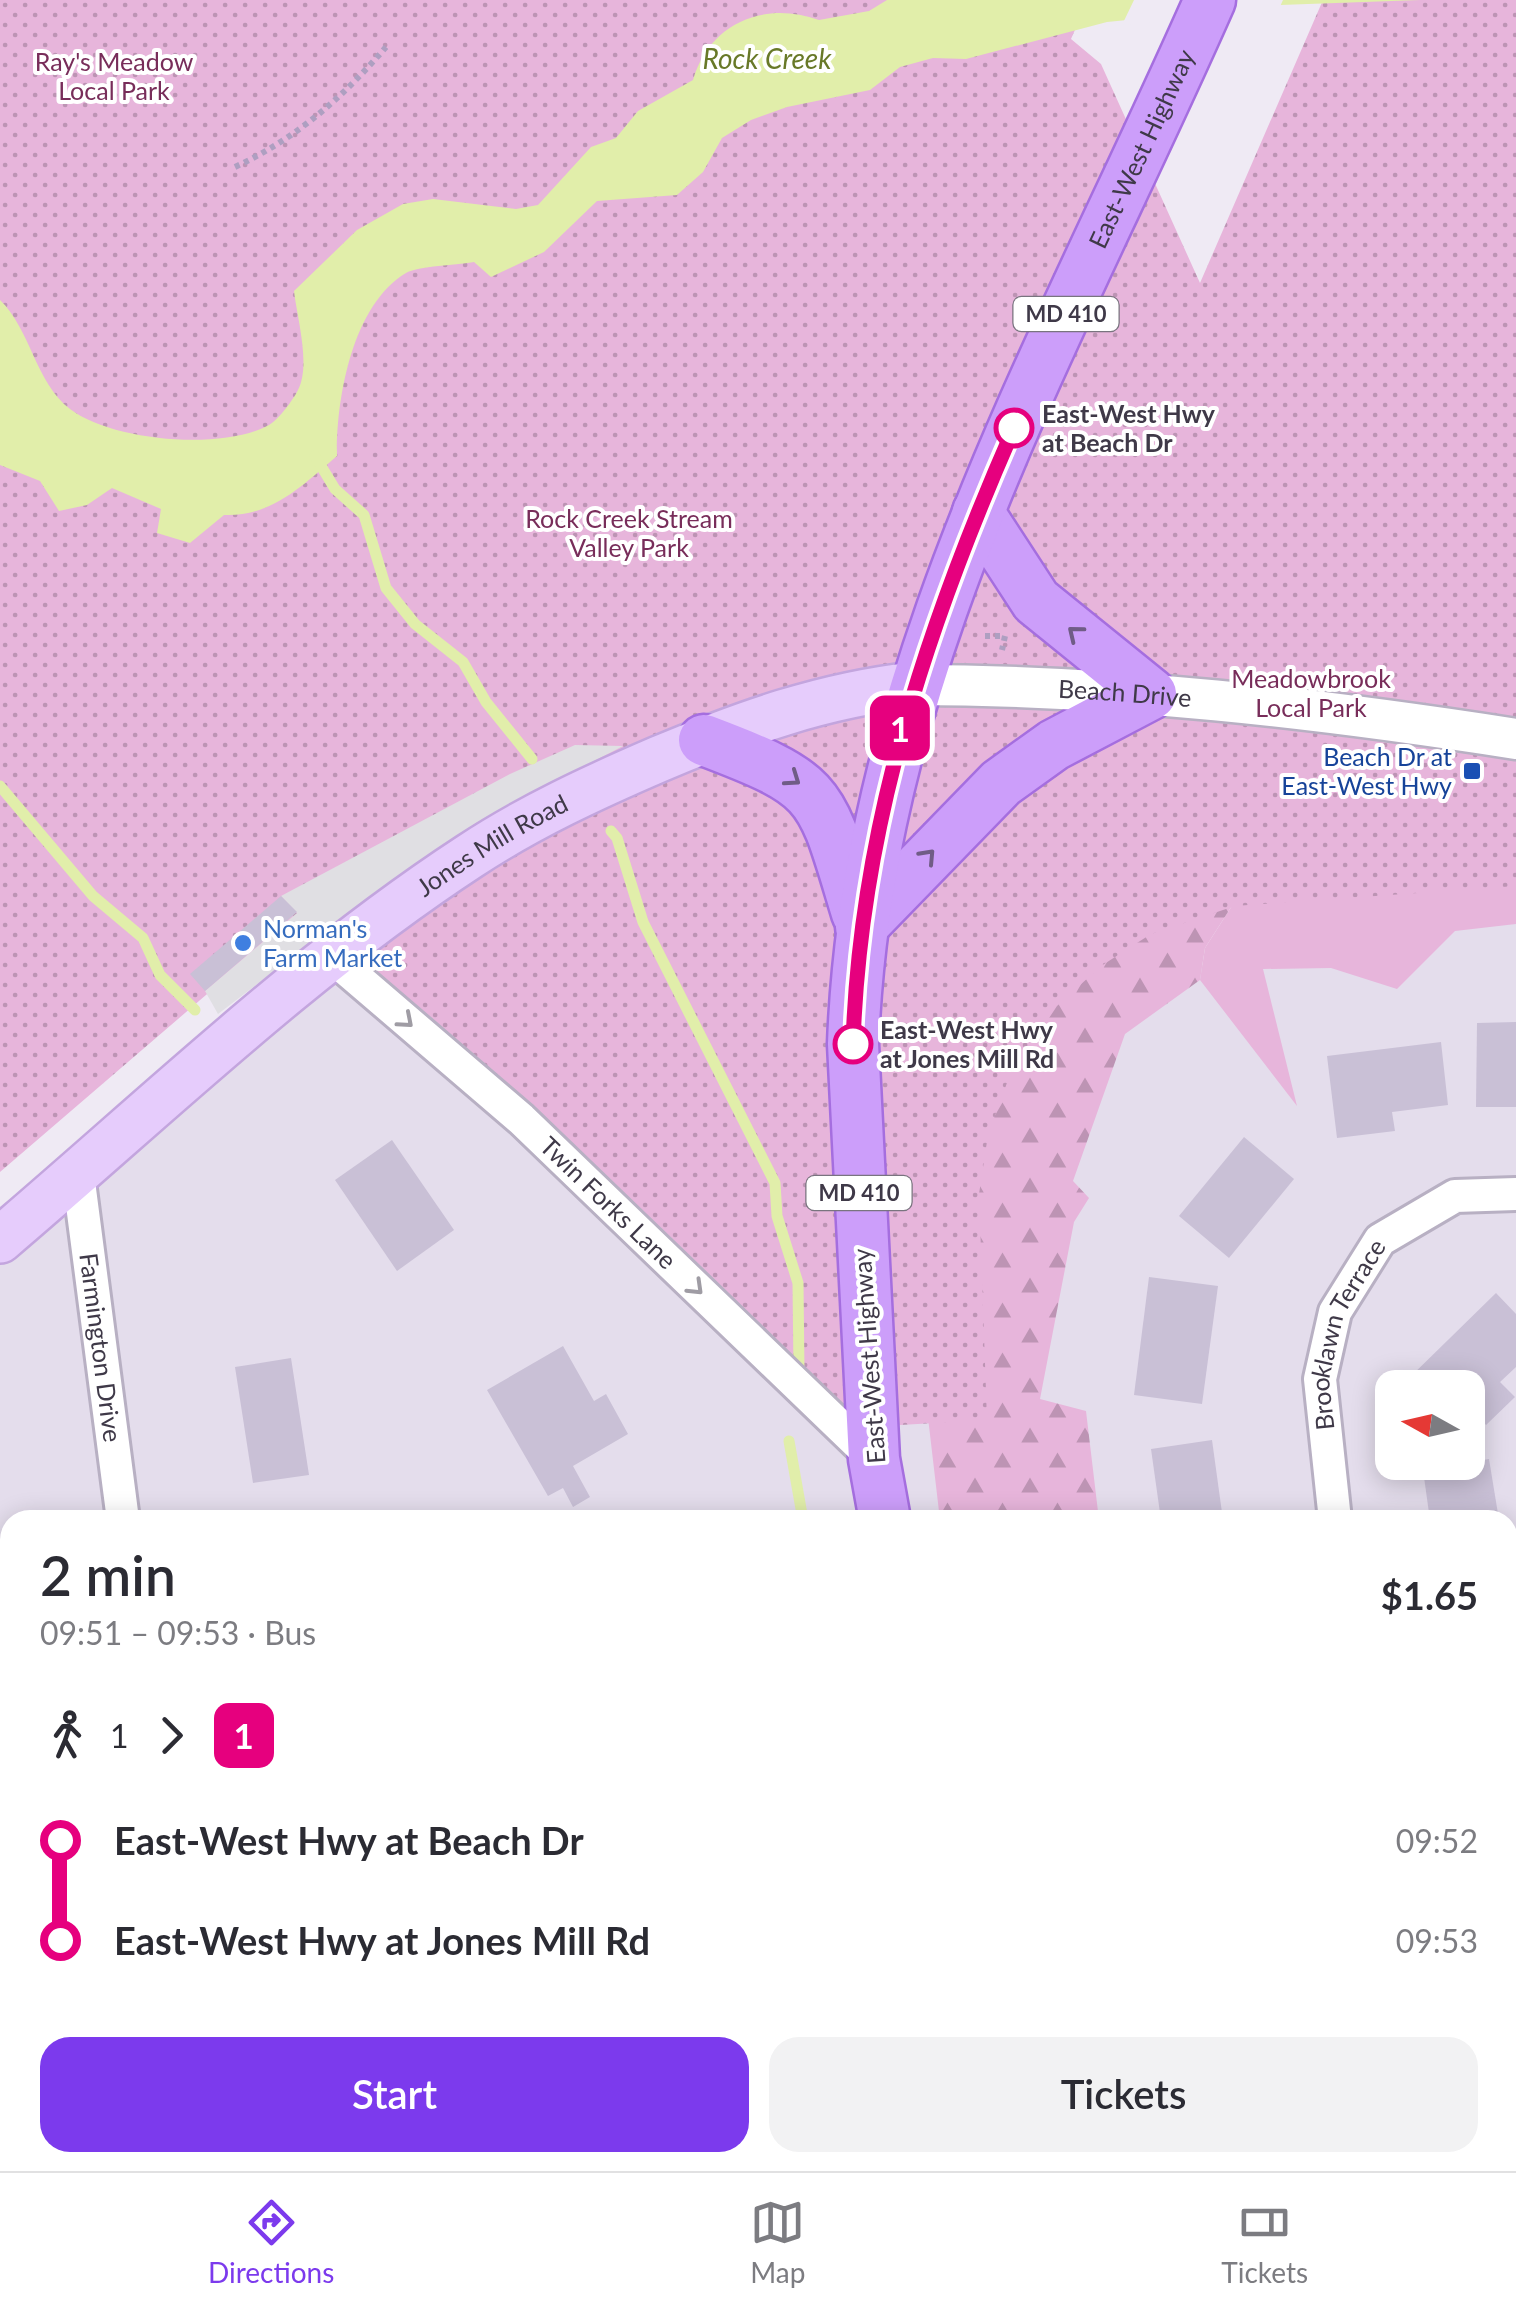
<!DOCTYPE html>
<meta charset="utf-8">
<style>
body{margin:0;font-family:Lato,sans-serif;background:#f2f2f3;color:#2b2b33;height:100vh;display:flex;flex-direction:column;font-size:38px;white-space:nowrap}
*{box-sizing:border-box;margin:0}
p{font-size:32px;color:#7c7c81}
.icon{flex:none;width:55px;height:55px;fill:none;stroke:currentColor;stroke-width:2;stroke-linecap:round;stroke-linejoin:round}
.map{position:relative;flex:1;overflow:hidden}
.side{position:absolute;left:0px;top:1510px;width:1518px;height:662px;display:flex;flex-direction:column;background:#fff;border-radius:30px 30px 0 0;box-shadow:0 5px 25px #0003}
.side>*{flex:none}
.badge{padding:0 20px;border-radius:15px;font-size:35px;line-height:65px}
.needle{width:65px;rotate:278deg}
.fabs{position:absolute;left:1375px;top:1370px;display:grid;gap:20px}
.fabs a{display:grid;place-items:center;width:110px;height:110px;border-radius:20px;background:#fff;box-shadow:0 5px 25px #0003;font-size:50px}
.map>.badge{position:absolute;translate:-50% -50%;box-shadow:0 0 0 5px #fff}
.legs{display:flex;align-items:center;gap:15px;height:110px;padding:0 40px;font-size:32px}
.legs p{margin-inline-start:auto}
.summary{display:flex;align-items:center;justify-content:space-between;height:170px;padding:0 40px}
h1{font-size:55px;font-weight:600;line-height:75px}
.primary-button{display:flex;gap:20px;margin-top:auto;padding:20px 40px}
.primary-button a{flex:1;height:115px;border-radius:30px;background:#7c3aed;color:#fff;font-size:40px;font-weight:600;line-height:115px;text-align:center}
.primary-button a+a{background:#f2f2f3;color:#2b2b33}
ul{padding:0 40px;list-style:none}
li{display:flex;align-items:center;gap:35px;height:100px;font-size:38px}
li i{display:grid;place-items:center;width:15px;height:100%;margin:0 12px;background:currentColor}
li i::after{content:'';width:25px;height:25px;margin:-12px;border:8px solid;border-radius:50%;background:#fff}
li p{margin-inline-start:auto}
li:first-child i{background:linear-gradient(#0000 50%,currentColor 0)}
li:last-child i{background:linear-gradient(currentColor 50%,#0000 0)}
.tab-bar{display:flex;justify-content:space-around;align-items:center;height:140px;border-top:2px solid #e1e1e2;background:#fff;font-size:28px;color:#7c7c81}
.tab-bar a{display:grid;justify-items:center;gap:5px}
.tab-bar .current{color:#7c3aed}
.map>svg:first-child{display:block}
.residential{fill:#e4ddec;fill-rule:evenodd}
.grass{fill:#e7b5db}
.forest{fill:url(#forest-firs)}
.park{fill:url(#park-dots)}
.parking{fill:#e0dfe3}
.water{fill:#e1eeaa}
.pier{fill:#efeaf4}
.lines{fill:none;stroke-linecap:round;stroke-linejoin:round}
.stream{stroke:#e1eeaa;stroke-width:11}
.building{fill:#c9c0d6}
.service-casing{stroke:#b8b0c3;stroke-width:20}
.minor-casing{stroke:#b8b0c3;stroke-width:38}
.tertiary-casing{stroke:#b8b0c3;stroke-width:45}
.secondary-casing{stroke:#c3a5de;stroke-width:50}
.primary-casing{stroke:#a56edf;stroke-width:55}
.path{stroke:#ae9fc1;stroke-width:6;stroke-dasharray:5 5;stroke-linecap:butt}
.service{stroke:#fff;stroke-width:15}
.minor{stroke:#fff;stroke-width:32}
.tertiary{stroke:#fff;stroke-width:40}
.secondary{stroke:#e6ccfc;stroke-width:45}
.primary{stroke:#cc9efa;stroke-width:50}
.oneway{stroke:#705c86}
.oneway2{stroke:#9f9ca4}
.line-1-casing{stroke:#fff;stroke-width:22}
.line-1{stroke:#e6007e;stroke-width:15}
.stop-1-dot{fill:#fff;stroke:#e6007e;stroke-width:5}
.transit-dot{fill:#1a4fb4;stroke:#fff;stroke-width:4}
.shop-dot{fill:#3f7fe0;stroke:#fff;stroke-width:4}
.labels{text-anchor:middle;stroke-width:8;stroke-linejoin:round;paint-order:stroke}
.shield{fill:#fff;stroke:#79747f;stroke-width:2.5}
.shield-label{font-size:22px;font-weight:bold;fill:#3f3948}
.park-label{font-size:25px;fill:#782d5a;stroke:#fff}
.street-label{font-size:25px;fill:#3f3948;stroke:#fff}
.stop-label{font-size:25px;font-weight:bold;fill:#3f3948;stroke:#fff;text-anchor:start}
.transit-label{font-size:25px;fill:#164399;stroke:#fff;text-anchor:end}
.shop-label{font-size:25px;fill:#366cbe;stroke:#fff;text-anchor:start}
.water-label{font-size:28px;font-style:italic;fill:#687928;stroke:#fff}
</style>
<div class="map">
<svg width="1516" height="2171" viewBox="0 0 1516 2171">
<defs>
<pattern id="forest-firs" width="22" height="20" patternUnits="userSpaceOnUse" patternTransform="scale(2.5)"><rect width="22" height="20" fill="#e7b5db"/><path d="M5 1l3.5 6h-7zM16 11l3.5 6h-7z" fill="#bd94b4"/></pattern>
<pattern id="park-dots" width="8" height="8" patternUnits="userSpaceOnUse" patternTransform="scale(2.5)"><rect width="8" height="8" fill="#e7b5db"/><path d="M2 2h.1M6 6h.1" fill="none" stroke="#bd94b4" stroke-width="1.8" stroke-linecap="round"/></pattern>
</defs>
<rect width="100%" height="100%" fill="#efeaf4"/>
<path class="residential" d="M1516 819V2171H0V1240L332 957 873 1458 855 1127ZM1392 1388H1468V1462H1392ZM10 1520H1508V2162H10Z"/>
<polygon class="grass" points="1516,768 1516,924 1455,931 1397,989 1331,968 1263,969 1297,1106 1200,980 1205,948 1251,876"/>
<g class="forest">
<polygon points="1251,876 1205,948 1200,980 1125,1034 1073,1181 1089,1198 1074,1222 1040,1399 1086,1411 1099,1520 940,1520 910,1264 969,935"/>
<polygon points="1162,2163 1280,2163 1283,2171 1166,2171"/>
</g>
<polygon class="park" points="0,0 1088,0 1071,39 1101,64 1200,283 1323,0 1516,0 1516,886 1235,906 1151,934 1101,966 1057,1006 1008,1080 988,1135 979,1194 987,1420 866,1427 306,909 0,1172"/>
<polygon class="parking" points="575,745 623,746 476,823 393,880 218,1014 205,991 297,913 281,896 510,774"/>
<path class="water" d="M887 0H1420L1280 5 1107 22 966 59 933 58 900 67 870 90 787 107 751 120 722 138 703 172 677 195 597 201 544 252 491 277 474 262C459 265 417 266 406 273 352 305 336 400 337 456 302 486 271 517 224 515L190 543 157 533 161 509 112 488 87 505 59 511 40 481 0 465V300C31 330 35 382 70 409 112 441 222 451 269 425 279 419 293 400 298 390 311 365 297 318 294 291L357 230 403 204 433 199 516 209 538 205 591 147 616 138 638 111 693 80C709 24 763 0 819 20L869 11Z"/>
<polygon class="pier" points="1134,0 1283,0 1278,11 1122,25"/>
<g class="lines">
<g class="stream">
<polyline points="315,456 335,489 364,515 386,588 415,624 463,662 486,702 532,759"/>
<polyline points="0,786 93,896 143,938 160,975 195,1010"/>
<polyline points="611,831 617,838 643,922 775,1183 777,1216 798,1283 799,1372"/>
<polyline points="789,1441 803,1520"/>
<polyline points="989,2162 996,2171"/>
</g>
</g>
<g class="building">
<polygon points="281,896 297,912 205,991 190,974"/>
<polygon points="1516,1022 1516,1107 1476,1107 1477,1023"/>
<polygon points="1441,1042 1448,1105 1392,1112 1395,1131 1337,1138 1327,1056"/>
<polygon points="1244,1137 1294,1179 1229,1258 1179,1216"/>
<polygon points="392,1140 454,1230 397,1271 335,1180"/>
<polygon points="1149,1277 1218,1286 1202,1404 1134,1395"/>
<polygon points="1496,1293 1516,1314 1516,1367 1500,1382 1515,1397 1486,1425 1472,1410 1468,1414 1468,1388 1402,1385"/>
<polygon points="563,1346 594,1401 606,1394 628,1434 573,1466 590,1497 573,1507 563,1488 548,1496 487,1390"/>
<polygon points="291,1358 309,1475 253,1483 235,1367"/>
<polygon points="1212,1440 1223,1520 1161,1520 1151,1449"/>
<polygon points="1489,1459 1499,1520 1430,1520 1423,1470"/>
<polygon points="1516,1601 1516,1691 1508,1693 1508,1602"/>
<polygon points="1516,1755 1516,1835 1508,1817 1508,1759"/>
<polygon points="249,2162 338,2162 337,2171 248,2171"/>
<polygon points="553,2162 633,2162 636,2171 555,2171"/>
<polygon points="1349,2162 1460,2162 1464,2169 1354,2171"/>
</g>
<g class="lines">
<defs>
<polyline id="service" points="698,2162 702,2171"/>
<g id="minor">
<path id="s1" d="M332 957 521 1119 874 1459"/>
<path id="s2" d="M78 1174 123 1520"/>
<path id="s3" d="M1335 1520 1320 1379 1335 1312 1380 1240 1455 1196 1516 1194"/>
<polyline points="1508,2016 1516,2032"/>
<polyline points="109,2171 110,2162"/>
</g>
<g id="tertiary">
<path id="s4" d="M913 685C1116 685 1316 708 1516 739"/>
</g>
<g id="secondary">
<path id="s5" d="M0 1240C154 1109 300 967 470 856 529 817 594 787 659 759 742 724 823 695 913 685"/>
</g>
<g id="primary">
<path d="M704 740C826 786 820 791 857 913"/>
<polyline points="861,927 1001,783 1054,745 1151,694 1036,601 978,512"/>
<path id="s6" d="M885 1520 874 1459 853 1044C867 663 1060 341 1210 0"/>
<polyline points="1074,2162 1078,2171"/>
</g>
</defs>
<use href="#service" class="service-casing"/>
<use href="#minor" class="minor-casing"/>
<use href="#tertiary" class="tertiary-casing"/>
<use href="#secondary" class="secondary-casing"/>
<use href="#primary" class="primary-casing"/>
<g class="path">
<path d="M235 167C297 138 342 98 386 47"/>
<polyline points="985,636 1005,636 1002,650"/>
</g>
<use href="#service" class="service"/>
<use href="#minor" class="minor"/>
<use href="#tertiary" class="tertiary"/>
<use href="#secondary" class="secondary"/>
<use href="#primary" class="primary"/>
</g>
<defs><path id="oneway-chevron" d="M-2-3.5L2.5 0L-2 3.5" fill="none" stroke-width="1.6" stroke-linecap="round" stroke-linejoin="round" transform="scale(2.5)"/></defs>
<g class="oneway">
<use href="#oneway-chevron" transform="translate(1075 633) rotate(-141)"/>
<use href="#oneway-chevron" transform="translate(793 779) rotate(35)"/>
<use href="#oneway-chevron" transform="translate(928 856) rotate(-47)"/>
</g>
<g class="oneway2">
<use href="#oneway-chevron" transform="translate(406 1021) rotate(41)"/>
<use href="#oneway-chevron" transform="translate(696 1288) rotate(44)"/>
</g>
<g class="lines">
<defs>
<path id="line-1" d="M853 1044C860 826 927 626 1014 428"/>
</defs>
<use href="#line-1" class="line-1-casing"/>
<use href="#line-1" class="line-1"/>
</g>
<g class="stop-1-dot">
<circle cx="1014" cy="428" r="18"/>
<circle cx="853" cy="1044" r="18"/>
</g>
<rect class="transit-dot" x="1462" y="761" width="20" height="20" rx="5"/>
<circle class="shop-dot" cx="243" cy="943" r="10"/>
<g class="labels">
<g class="shield">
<rect x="1013.5" y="297" width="105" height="34" rx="8"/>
<rect x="806.5" y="1176" width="105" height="34" rx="8"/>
</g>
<g class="shield-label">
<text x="1066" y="322">MD 410</text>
<text x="859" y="1201">MD 410</text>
</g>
<g class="park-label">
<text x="114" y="71">Ray's Meadow<tspan x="114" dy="29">Local Park</tspan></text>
<text x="629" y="528">Rock Creek Stream<tspan x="629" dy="29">Valley Park</tspan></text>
<text x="1311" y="688">Meadowbrook<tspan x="1311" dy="29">Local Park</tspan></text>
</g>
<g class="street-label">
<text dy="9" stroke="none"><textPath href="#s6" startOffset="1425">East-West Highway</textPath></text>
<text dy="9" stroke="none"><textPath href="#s4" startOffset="212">Beach Drive</textPath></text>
<text dy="9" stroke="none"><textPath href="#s5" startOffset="632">Jones Mill Road</textPath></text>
<text dy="9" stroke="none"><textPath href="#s1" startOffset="370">Twin Forks Lane</textPath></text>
<text dy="9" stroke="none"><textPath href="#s3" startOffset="192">Brooklawn Terrace</textPath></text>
<text dy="9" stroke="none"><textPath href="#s2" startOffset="175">Farmington Drive</textPath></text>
<text transform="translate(869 1356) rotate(-94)" y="9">East-West Highway</text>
</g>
<g class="stop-label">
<text x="1042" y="423">East-West Hwy<tspan x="1042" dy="29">at Beach Dr</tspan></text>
<text x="880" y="1039">East-West Hwy<tspan x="880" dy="29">at Jones Mill Rd</tspan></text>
</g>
<g class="transit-label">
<text x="1452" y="766">Beach Dr at<tspan x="1452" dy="29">East-West Hwy</tspan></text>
</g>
<g class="shop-label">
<text x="263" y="938">Norman's<tspan x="263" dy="29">Farm Market</tspan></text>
</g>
<g class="water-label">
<text x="767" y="69">Rock Creek</text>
</g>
</g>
</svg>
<div class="fabs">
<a><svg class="needle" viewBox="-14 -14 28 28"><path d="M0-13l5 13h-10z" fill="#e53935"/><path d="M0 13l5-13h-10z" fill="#7c7c81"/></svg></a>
</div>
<b class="badge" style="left:900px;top:728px;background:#e6007e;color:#fff">1</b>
<section class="side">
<div class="summary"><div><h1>2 min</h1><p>09:51 – 09:53 · Bus</p></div><b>$1.65</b></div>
<div class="legs"><svg class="icon" aria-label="walk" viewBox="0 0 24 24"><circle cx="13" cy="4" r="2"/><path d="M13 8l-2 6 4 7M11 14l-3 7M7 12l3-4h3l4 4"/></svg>1<svg class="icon" aria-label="forward" viewBox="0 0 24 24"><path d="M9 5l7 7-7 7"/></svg><b class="badge" style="background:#e6007e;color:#fff">1</b></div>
<ul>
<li><i style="color:#e6007e"></i><b>East-West Hwy at Beach Dr</b><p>09:52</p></li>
<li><i style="color:#e6007e"></i><b>East-West Hwy at Jones Mill Rd</b><p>09:53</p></li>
</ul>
<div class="primary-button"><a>Start</a><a>Tickets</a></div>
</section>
</div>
<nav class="tab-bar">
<a class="current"><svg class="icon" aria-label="directions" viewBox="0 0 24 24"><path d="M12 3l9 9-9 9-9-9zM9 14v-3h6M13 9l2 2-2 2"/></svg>Directions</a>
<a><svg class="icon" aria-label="map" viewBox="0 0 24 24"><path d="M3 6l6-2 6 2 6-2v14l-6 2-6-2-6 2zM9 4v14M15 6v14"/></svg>Map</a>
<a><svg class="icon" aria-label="tickets" viewBox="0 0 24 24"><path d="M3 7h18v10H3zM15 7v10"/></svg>Tickets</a>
</nav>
